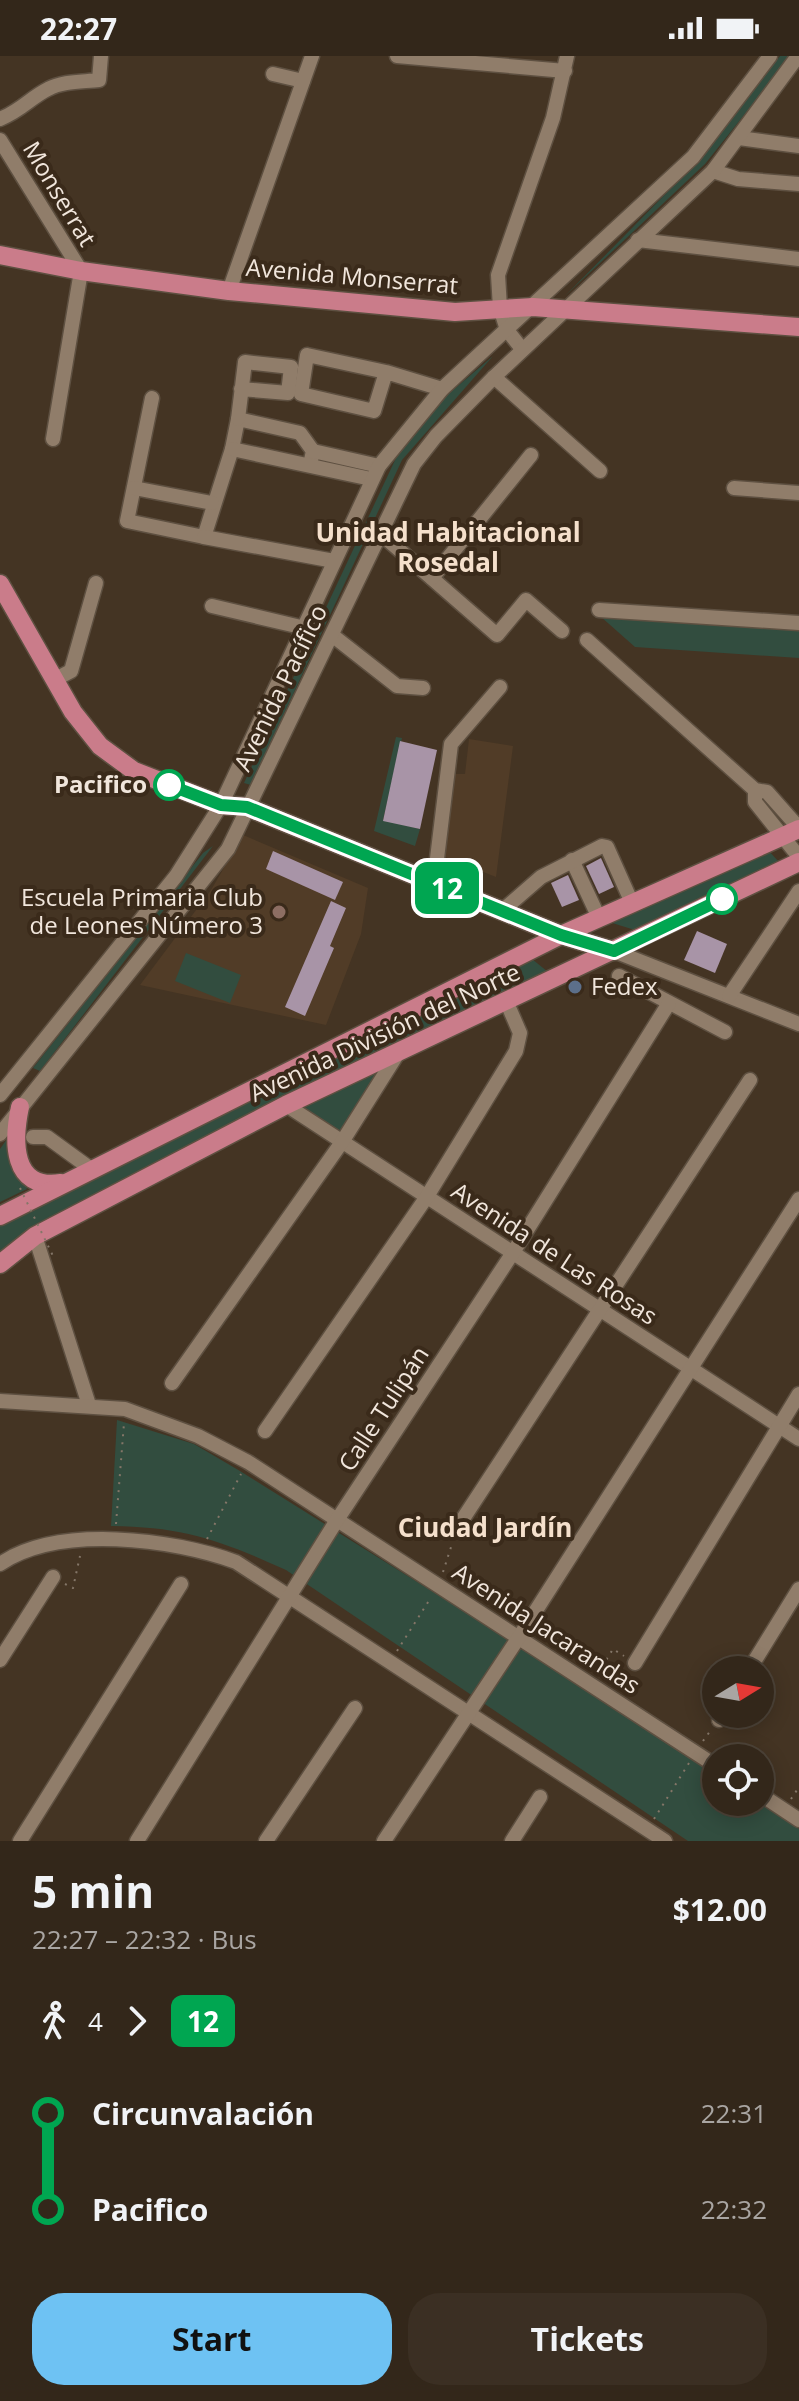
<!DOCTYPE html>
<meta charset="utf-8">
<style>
body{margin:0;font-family:"Open Sans",sans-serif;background:#3b2f23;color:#f1f3f6;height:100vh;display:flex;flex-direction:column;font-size:30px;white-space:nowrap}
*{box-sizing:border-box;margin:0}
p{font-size:26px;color:#a9a5a2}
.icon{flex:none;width:44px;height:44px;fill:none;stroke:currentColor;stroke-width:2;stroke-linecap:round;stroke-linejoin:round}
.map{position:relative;height:1785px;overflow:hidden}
.panel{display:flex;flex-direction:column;background:#33271a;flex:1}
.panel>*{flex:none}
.badge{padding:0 16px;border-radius:12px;font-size:28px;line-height:52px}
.needle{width:52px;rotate:79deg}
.controls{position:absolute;left:702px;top:1600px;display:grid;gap:16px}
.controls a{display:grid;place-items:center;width:72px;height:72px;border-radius:50%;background:#33271a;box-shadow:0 4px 20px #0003,0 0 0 2px #4e4439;font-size:40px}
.map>.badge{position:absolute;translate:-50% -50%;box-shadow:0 0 0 4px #fff}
.legs{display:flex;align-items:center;gap:12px;height:88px;padding:0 32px;font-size:26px}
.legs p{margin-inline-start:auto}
.overview{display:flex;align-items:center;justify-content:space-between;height:136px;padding:0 32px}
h1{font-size:44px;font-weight:700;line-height:60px}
.action{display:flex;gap:16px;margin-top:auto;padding:16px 32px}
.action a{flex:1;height:92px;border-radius:32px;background:#6ec2f3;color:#111;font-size:32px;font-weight:700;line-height:92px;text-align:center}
.action a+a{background:#3b2f23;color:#f1f3f6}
ul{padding:0 32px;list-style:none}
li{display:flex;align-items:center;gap:28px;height:96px;font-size:30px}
li i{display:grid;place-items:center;width:12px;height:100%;margin:0 10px;background:currentColor}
li i::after{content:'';width:20px;height:20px;margin:-10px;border:6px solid;border-radius:50%;background:#33271a}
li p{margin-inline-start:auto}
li:first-child i{background:linear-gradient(#0000 50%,currentColor 0)}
li:last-child i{background:linear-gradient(currentColor 50%,#0000 0)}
.status{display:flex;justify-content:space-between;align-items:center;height:56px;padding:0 40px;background:#33271a;direction:ltr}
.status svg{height:22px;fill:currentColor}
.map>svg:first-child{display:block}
.built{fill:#513c27}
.green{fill:#324d3f}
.building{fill:#a894a7}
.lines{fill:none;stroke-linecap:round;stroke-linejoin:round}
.minor-casing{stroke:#5e5041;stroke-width:17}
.major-casing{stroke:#5e5041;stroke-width:21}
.path{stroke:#847668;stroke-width:2;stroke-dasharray:2 6;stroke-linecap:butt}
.minor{stroke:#907d6a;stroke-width:14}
.major{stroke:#ca7c8a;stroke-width:18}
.path-bridge{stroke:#847668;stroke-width:2;stroke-dasharray:2 6;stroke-linecap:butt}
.line-1-casing{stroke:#fff;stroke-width:18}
.line-1{stroke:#00a651;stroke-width:12}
.stop-1-dot{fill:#fff;stroke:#00a651;stroke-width:4}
.education-dot{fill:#8d6e63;stroke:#3a2a1a;stroke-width:3}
.service-dot{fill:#5c6f8a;stroke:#3a2a1a;stroke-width:3}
.labels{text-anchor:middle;stroke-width:8;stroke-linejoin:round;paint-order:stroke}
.street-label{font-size:24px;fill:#f1e6dc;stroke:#3a2a1a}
.stop-label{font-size:24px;font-weight:bold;fill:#f1e6dc;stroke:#3a2a1a;text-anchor:end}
.poi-label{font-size:24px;fill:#f1e6dc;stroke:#3a2a1a;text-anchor:end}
.neighbourhood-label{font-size:26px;font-weight:bold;fill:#f5e0cc;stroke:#3a2a1a}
</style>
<div class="status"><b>22:27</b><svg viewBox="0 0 49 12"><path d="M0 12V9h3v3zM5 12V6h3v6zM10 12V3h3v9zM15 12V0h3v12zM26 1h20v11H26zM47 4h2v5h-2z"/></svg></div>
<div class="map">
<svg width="799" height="1785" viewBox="0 0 799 1785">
<rect width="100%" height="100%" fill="#443423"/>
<g class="built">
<polygon points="469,683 513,690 496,821 440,799 449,718 465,718"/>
<polygon points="243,779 368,832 361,878 326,969 140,929 211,834"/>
</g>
<g class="green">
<polygon points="780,0 791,0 705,108 565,240 700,103"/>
<polygon points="493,300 402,404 251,729 244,727 396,402 446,340"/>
<polygon points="600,560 799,573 799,602 635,591"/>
<polygon points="396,681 402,682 383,764 420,773 415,790 374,775"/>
<polygon points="213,790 40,1015 33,1012 203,797"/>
<polygon points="766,792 780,807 638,875 609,866"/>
<polygon points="186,897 241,919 230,947 175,925"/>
<polygon points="532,903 548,916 25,1177 0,1196 0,1169 48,1142"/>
<polygon points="402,1000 341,1086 290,1052"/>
<polygon points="7,1083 27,1133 0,1146 0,1093"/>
<path d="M117 1364 194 1388 240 1415 534 1599 716 1718V1746H759L799 1773V1785H688L286 1514C219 1484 185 1471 111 1470Z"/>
</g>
<g class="building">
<polygon points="400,685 437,694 420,773 383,765"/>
<polygon points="273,795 343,826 335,844 266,813"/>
<polygon points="601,802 614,831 599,838 586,810"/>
<polygon points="568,819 579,844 562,851 551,827"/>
<polygon points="331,845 346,852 330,890 334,892 305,960 285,951"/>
<polygon points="697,875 727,888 715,917 684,904"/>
</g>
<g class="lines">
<defs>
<g id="minor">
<polyline points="397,0 565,15"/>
<polyline points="273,18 303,25"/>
<path d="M0 63C22 54 30 42 48 33 63 25 82 26 99 24L101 0"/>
<polyline points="739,82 799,90"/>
<polyline points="0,84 81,215 53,383"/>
<polyline points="713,115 738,123 799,128"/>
<polyline points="638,184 799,203"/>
<polyline points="229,235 312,0"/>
<polyline points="522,293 507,274 500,252 498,219 553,62 567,0"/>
<polyline points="386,316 374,355 301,338 307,299 386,316 442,333"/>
<polyline points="494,321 600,415"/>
<polyline points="152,342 127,465 204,481 232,393 238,363 300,377 313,395 310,409"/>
<polyline points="238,363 245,306 291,311 288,337 241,333"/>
<polyline points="232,393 371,423"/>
<polyline points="313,395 379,410"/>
<polyline points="134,432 212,447"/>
<polyline points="734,432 799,437"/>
<polyline points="381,478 497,579 526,544 562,575"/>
<polyline points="204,481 334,505"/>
<polyline points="432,522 531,399"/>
<polyline points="212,550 305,572"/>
<polyline points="599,554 799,567"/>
<polyline points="332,579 397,630 423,632"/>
<polyline points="587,584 755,734 767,736 799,772"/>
<polyline points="54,624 71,615 96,527"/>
<polyline points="755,734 755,746 799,801"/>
<polyline points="572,804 599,862"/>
<polyline points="434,827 451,688 500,631"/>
<polyline points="502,855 541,821 602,790 607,791 632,847"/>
<polyline points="614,895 799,968"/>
<polyline points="619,920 725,976"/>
<polyline points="729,940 799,835"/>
<polyline points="0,1039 176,820 221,749 379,410 442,333 693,101 770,0"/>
<polyline points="286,1049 799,1383"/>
<polyline points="0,1078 228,793 414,408 436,380 494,321 713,115 798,0"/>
<polyline points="33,1081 47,1081 91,1113"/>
<polyline points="35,1180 89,1349"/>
<polyline points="172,1327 342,1086 400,994"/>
<polyline points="0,1345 125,1353 198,1380 248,1406 716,1710"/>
<polyline points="265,1375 426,1142 516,995 520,977 507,947"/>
<polyline points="455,1475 750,1024"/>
<path d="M0 1508C59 1468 173 1483 236 1506L665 1785"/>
<polyline points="0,1604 53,1521"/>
<polyline points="635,1607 799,1338"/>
<polyline points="749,1614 799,1533"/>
<polyline points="719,1664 722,1658"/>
<polyline points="760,1738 799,1764"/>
<polyline points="20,1785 181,1528"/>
<polyline points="137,1785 337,1464 512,1198 669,947"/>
<polyline points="266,1785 355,1652"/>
<polyline points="384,1785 519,1581 799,1143"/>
<polyline points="512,1785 540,1741"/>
</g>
<g id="major">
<polyline points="0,199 81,215 229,235 455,256 533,251 799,271"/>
<polyline points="0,528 73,656 100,690 134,715 221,749 247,751 561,879 614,895"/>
<path d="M20 1051C13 1084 11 1135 61 1127"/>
<polyline points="0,1160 561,879 799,773"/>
<polyline points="0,1208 35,1180 286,1049 799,806"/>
</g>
</defs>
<use href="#minor" class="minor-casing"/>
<use href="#major" class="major-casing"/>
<g class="path">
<polyline points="116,1468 124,1367"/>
<polyline points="207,1483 241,1418"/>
<polyline points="443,1516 452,1488"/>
<polyline points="65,1528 73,1532 80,1500"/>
<polyline points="397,1595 430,1543"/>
<polyline points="598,1617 613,1593 624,1600"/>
<polyline points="703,1685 711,1674"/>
<polyline points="791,1743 799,1731"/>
<polyline points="654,1763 689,1707"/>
</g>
<use href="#minor" class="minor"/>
<use href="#major" class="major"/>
<polyline class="path-bridge" points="20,1132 54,1202"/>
</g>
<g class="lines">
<defs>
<polyline id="line-1" points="169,729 221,749 247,751 561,879 614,895 722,843"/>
</defs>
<use href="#line-1" class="line-1-casing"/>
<use href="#line-1" class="line-1"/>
</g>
<g class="stop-1-dot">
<circle cx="169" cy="729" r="14"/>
<circle cx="722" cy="843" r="14"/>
</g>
<circle class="education-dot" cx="279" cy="856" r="8"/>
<circle class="service-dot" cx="575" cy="931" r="8"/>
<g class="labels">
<g class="street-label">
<text transform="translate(59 138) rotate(59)" y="8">Monserrat</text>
<text transform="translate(352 221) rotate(5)" y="8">Avenida Monserrat</text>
<text transform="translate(281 632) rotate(-64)" y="8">Avenida Pacífico</text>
<text transform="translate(385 977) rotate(-25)" y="8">Avenida División del Norte</text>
<text transform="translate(554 1198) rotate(33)" y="8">Avenida de Las Rosas</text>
<text transform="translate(384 1353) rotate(-57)" y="8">Calle Tulipán</text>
<text transform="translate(546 1573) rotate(33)" y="8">Avenida Jacarandas</text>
</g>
<g class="stop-label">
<text x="147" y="737">Pacifico</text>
</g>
<g class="poi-label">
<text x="263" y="850">Escuela Primaria Club<tspan x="263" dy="28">de Leones Número 3</tspan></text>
<text x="591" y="939" text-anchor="start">Fedex</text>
</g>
<g class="neighbourhood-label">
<text x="448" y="486">Unidad Habitacional<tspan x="448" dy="30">Rosedal</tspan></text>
<text x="485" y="1481">Ciudad Jardín</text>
</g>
</g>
</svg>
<div class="controls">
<a><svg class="needle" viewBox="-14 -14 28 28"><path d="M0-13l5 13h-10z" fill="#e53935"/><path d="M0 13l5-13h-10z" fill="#a9a5a2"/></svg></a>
<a><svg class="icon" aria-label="locate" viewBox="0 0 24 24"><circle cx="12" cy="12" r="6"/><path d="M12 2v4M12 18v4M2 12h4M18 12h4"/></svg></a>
</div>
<b class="badge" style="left:447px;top:832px;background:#00a651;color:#fff">12</b>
</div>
<section class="panel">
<div class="overview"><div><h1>5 min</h1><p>22:27 – 22:32 · Bus</p></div><b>$12.00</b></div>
<div class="legs"><svg class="icon" aria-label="walk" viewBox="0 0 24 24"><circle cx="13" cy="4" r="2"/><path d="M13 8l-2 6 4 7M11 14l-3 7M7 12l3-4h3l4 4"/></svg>4<svg class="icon" aria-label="forward" viewBox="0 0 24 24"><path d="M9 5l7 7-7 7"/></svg><b class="badge" style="background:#00a651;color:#fff">12</b></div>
<ul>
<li><i style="color:#00a651"></i><b>Circunvalación</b><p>22:31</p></li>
<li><i style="color:#00a651"></i><b>Pacifico</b><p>22:32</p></li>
</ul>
<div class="action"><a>Start</a><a>Tickets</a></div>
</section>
